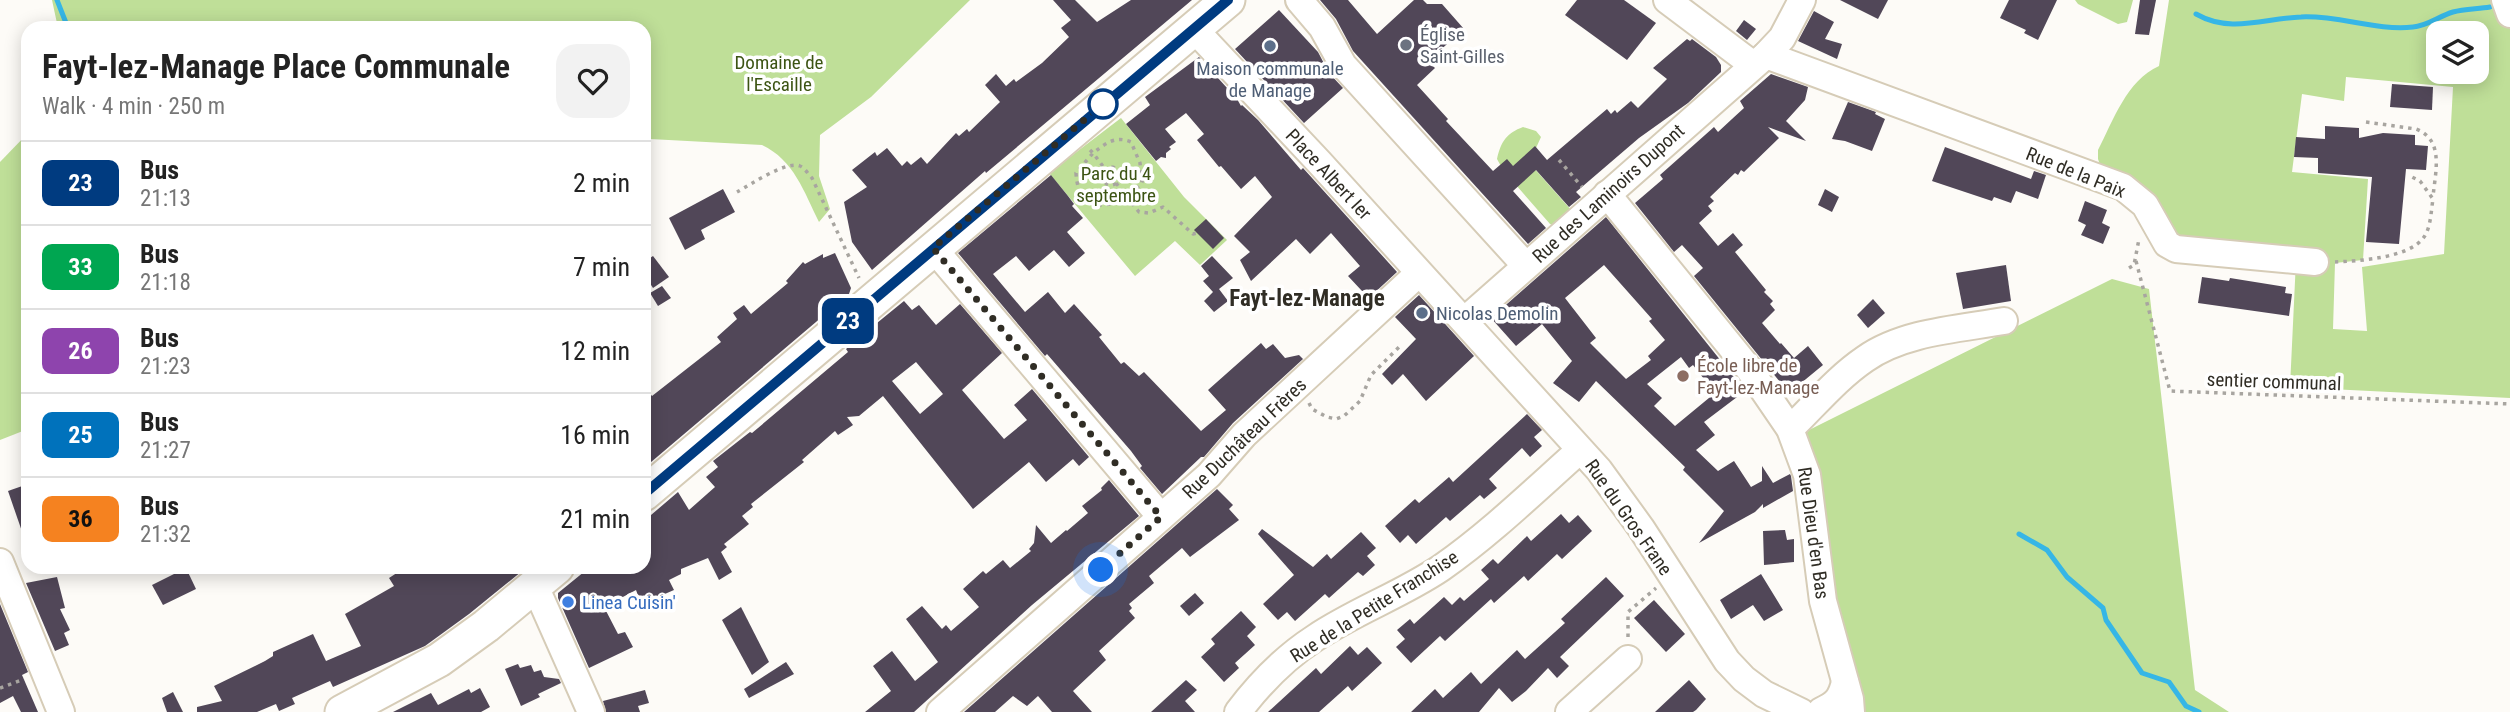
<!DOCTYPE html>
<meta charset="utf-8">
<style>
body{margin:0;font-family:"Roboto Condensed",sans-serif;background:#f2f2f2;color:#222;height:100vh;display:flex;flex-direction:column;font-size:26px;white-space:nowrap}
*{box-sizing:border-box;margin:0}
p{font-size:23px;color:#767676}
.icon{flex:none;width:38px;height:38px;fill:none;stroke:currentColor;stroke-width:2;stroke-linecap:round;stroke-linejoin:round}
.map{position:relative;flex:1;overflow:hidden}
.sheet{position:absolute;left:21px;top:21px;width:630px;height:553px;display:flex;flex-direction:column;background:#fff;border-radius:21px;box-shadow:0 4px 18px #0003}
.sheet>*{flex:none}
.badge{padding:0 14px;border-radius:10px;font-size:24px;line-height:46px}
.fabs{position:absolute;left:2426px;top:21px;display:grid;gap:14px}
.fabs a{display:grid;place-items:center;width:63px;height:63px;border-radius:14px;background:#fff;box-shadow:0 4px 18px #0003;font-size:35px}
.you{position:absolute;width:35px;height:35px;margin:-18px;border:5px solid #fff;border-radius:50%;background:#1a73e8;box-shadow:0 0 0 10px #1a73e833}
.map>.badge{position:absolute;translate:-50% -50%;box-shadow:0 0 0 4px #fff}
.round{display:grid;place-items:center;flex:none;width:74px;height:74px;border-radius:21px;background:#f2f2f2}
.head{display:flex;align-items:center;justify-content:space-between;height:119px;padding:0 21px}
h1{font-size:33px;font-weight:700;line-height:52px}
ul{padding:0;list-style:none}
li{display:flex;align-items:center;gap:21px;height:84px;padding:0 21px;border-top:2px solid #e0e0e0}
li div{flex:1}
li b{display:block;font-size:26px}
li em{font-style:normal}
li .badge{min-width:77px;font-weight:700;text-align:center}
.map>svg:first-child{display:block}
.green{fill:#bfdf98;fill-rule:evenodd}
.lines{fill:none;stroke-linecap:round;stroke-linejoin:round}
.stream{stroke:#36b6e6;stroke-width:5}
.building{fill:#514758;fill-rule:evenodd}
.minor-casing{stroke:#d6ccb7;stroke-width:30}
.major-casing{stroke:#d6ccb7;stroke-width:37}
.path{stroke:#a8a5a0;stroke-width:3.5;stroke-dasharray:3.5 5;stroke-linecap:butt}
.minor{stroke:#fff;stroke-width:26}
.major{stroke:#fff;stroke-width:33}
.line-casing{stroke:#fff;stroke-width:16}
.line{stroke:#003b80;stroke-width:10}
.walk{stroke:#302d25;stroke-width:7;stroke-dasharray:0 12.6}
.worship-dot{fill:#6b7280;stroke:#fff;stroke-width:2.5}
.service-dot{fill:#5c6f8a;stroke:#fff;stroke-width:2.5}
.stop-dot{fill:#fff;stroke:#003b80;stroke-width:3.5}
.education-dot{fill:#8d6e63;stroke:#fff;stroke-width:2.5}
.shop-dot{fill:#3f7fe0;stroke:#fff;stroke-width:2.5}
.labels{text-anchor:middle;stroke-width:7;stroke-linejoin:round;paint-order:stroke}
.worship-label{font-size:19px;fill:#5b616d;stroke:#fff;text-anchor:start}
.park-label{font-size:19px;fill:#3c5413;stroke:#fff}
.service-label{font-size:19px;fill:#4e5e75;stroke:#fff}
.street-label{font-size:19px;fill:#302d25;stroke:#fff}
.education-label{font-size:19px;fill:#785e54;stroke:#fff;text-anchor:start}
.shop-label{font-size:19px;fill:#366cbe;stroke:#fff;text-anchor:start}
.quarter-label{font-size:23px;font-weight:bold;fill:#302d25;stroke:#fff}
</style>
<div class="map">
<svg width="2510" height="712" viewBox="0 0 2510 712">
<rect width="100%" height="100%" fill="#fdfbf7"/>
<g class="green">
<path d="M52 0H970L871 97 820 135 819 176 830 209 819 222C804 192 794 160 762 145L650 139 644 143V28H58Z"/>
<polygon points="2075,0 2133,0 2127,22 2118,24 2078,4"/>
<path d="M2169 0H2510V398L2290 387 2296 260 2187 251 2102 171 2098 159V150C2113 121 2127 80 2159 66ZM2438 33H2476V72H2438ZM2346 77 2453 87 2444 254 2362 267 2367 331 2333 329 2335 263 2363 260 2368 179 2292 172 2302 94 2344 101Z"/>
<polygon points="1121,118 1184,197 1227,240 1200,265 1175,241 1135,276 1049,173"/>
<path d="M1523 127 1536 131 1541 137 1536 148 1525 158 1572 211 1557 227 1550 224 1503 170 1497 159C1501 141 1507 133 1523 127Z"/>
<polygon points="28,133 28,429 0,440 0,162"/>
<polygon points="2112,279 2149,289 2195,690 2229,712 1864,712 1834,599 1819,470 1805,432"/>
</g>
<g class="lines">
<g class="stream">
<polyline points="57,0 68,28"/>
<path d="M2196 14C2231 34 2265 18 2301 17 2339 15 2375 31 2413 27 2427 26 2439 16 2453 12 2464 9 2478 9 2490 7"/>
<polyline points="2019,534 2047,550 2067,577 2103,608 2106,620 2142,673 2169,682 2186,706 2199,712"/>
</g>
</g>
<g class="building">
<polygon points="1053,0 1075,0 1097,22 1131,0 1192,0 986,173 985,171 872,270 852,242 844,202 867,187 852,170 875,152 877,156 887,148 902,166 907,161 911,165 921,157 927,164 956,133 959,136 967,129 969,132 1000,102 985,85 996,74 1006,86 1014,79 1016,82 1042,63 1069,37 1061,28 1071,20"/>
<polygon points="1320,0 1348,0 1377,34 1414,0 1423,0 1427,4 1442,4 1464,29 1428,61 1435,68 1417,85 1448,119 1446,121 1493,171 1507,159 1513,166 1535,146 1547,160 1607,109 1611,114 1615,110 1617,113 1631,101 1638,108 1667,79 1653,68 1687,39 1690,41 1692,39 1716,57 1721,65 1721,72 1688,103 1639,138 1576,192 1581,197 1569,207 1536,170 1513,191 1546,228 1528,244 1353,51 1336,19"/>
<polygon points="1577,0 1624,0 1656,23 1627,60 1565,15"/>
<polygon points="1840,0 1888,0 1878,19"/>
<polygon points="2009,0 2057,0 2038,40 2024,33 2026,30 2000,18"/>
<polygon points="2140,0 2156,0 2149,35 2135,34"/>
<polygon points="1279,10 1318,52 1329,73 1343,88 1304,123 1235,49"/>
<polygon points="1814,11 1834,22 1825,39 1842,44 1837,59 1798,41"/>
<polygon points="1744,20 1756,29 1747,40 1736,31"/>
<polygon points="1199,57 1237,99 1241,106 1242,105 1258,120 1301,170 1303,168 1397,272 1371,296 1366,291 1362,291 1348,276 1360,266 1331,233 1310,254 1296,239 1251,281 1240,260 1250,252 1234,236 1272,197 1255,176 1241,189 1221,166 1219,167 1197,140 1204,134 1186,113 1165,129 1176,142 1169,147 1171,149 1166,153 1166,158 1161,157 1156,161 1126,124 1150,105 1145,97"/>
<polygon points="1771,74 1808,87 1805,100 1786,121 1806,141 1768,127 1779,138 1744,172 1741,170 1738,175 1735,173 1710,197 1714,201 1708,206 1712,211 1699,223 1718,246 1733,233 1743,245 1735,252 1766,290 1764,292 1773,301 1770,304 1775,310 1762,323 1780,344 1781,343 1794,358 1808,346 1823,365 1789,393 1694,276 1703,268 1682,245 1674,252 1635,203 1663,179 1660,175 1714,127 1718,132 1732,119 1744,108 1740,101"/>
<polygon points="2392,84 2433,87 2432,110 2390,107"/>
<polygon points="1848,102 1876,112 1875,114 1885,119 1872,151 1845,141 1832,139"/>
<polygon points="2325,126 2359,128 2359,138 2383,133 2415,135 2415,145 2428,146 2426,170 2406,169 2399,244 2366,242 2372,177 2318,173 2318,158 2294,157 2296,137 2325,139"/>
<polygon points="1945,147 2031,179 2034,171 2046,175 2038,199 2016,191 2011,203 1994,197 1992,201 1932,181"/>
<polygon points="1051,175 1068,196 1074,204 1072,206 1083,218 1067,232 1085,253 1069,267 1054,250 1029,271 1016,256 993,274 1025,312 1048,292 1065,313 1074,304 1102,335 1099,337 1121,364 1124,362 1139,376 1144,372 1201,431 1226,410 1208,390 1261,343 1266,349 1273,344 1285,358 1299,355 1303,359 1233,423 1204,457 1201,457 1162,494 1140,468 1142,466 1131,451 1047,354 1045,356 958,253"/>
<polygon points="723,189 735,212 701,230 705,239 685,250 669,218"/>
<polygon points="1825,189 1839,197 1832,212 1818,205"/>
<polygon points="2085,201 2107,210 2102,223 2110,227 2103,244 2081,235 2086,225 2078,221"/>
<path d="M1606 217 1745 391 1704 422 1715 435 1696 450 1718 471 1734 461 1751 487 1762 481V466L1773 483 1790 474 1791 476 1793 491 1763 508V504L1755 512 1699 543 1724 511 1683 470 1685 467 1596 381 1579 402 1553 383 1572 361 1542 324 1516 346 1491 318ZM1604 265 1652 319 1649 321 1665 340 1648 356 1651 360 1626 379 1590 343 1596 338 1565 298ZM1681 357 1689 368 1693 365 1715 393 1675 426 1654 406 1662 398 1647 384Z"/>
<polygon points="1206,219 1224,238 1213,249 1194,230"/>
<polygon points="835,253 851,288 849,294 644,468 644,386 652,396 721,342 717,337 737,319 733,313 744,305 751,314 788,283 786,281 803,262 805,264 823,254 823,258"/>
<polygon points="653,256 669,277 653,288 644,274 644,262"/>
<polygon points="1212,256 1233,278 1219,289 1228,301 1214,312 1204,301 1213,292 1203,281 1209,276 1201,266"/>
<polygon points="2006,265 2011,301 1963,309 1956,273"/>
<polygon points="2202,277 2229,281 2230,278 2286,287 2285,293 2292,294 2289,316 2198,303"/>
<polygon points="662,286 671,298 658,306 650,293"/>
<polygon points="1419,295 1474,356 1426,401 1403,374 1392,385 1382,374 1416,339 1395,317"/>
<polygon points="1873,299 1885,313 1868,328 1857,315"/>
<path d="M904 301 912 310 919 305 936 325 960 304 1002 353 962 390 1004 439 1027 420 1014 405 1032 389 1089 457 1079 466 1073 459 1046 482 1029 462 973 509 883 396 859 416 847 417 853 425 838 435 835 431 802 460 804 462 751 504 753 507 742 516 749 524 724 544 727 547 721 552 732 572 719 580 708 558 681 569V574L669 580 674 590 644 603 643 600 640 601 636 590 604 607 618 634 625 632 633 647 589 668 558 598V593L590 567H644V521L678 492 689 510 715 487 706 477 718 467 713 461 750 432 752 433 848 352 846 349 861 336ZM916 362 943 394 920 414 892 381Z"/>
<polygon points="1527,414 1542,430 1534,437 1542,446 1530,457 1522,448 1489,479 1497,488 1484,499 1480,495 1450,521 1446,517 1416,544 1408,535 1400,543 1385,526 1415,499 1419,503 1449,477 1453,482"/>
<polygon points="1109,480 1139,516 1032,605 914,712 865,712 891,691 873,666 892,651 915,681 938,662 906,619 922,606 942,629 946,625 951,631 979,607 963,589 983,571 986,574 1003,560 1010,568 1031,551 1029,549 1034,543 1036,525 1051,543 1066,530 1067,531 1088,513 1082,506 1102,490 1101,488"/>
<polygon points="28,484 28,542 26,543 8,491"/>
<polygon points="1217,489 1233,505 1229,509 1239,520 1190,557 1182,548 1149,576 1154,583 1129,604 1132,608 1129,611 1135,618 1099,651 1106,660 1073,691 1092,712 1052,712 1038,696 1027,706 1013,696 995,712 964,712"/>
<polygon points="1561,514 1569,523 1578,515 1592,531 1562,559 1557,554 1528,581 1524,576 1494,603 1491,599 1445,641 1440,636 1411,663 1396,647 1405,639 1397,630 1410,619 1414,624 1444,597 1452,605 1460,597 1464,601 1489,579 1481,570 1493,559 1498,564 1527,536 1531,541"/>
<polygon points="1262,529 1313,567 1327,554 1331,559 1361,532 1376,548 1367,556 1375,565 1363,576 1358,572 1329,598 1325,594 1295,621 1287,612 1278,620 1263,604 1294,575 1258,534"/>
<polygon points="1785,530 1787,540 1794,539 1794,562 1764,565 1763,531"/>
<polygon points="406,567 527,567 469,614 425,646 333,687 330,681 292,698 295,704 279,711 276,704 257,712 197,712 197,707 222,701 214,686 265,661 273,656 273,652 313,634 326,661 361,646 345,614 394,586 389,578"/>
<polygon points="186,568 196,589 163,605 152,585"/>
<polygon points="1761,574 1783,610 1764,621 1753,605 1731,619 1720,600"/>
<polygon points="57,577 65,608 60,609 70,630 64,633 69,645 55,651 26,583"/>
<polygon points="1606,577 1624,596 1560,657 1569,666 1557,678 1548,668 1526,691 1512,702 1499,688 1479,712 1411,712 1435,689 1443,698 1471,672 1481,684 1517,650 1525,659 1565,623 1561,619"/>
<polygon points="1195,593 1204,603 1189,616 1180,606"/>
<polygon points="1654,600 1685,634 1666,652 1634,618"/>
<polygon points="0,604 28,672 22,675 38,712 21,712 13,696 0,703"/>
<polygon points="741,607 769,662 752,675 722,620"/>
<polygon points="1241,611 1256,627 1247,636 1255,645 1235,663 1239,668 1224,682 1201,657 1215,644 1211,639"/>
<polygon points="1350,646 1358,655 1367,647 1382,663 1352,691 1348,686 1319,712 1268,712 1316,668 1321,674"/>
<polygon points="786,662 794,674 749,698 744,689"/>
<polygon points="518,664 520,668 531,665 534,672 541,670 544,677 559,679 561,683 538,694 540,697 521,706 505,669"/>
<polygon points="1186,680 1197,690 1185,701 1195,712 1151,712"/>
<polygon points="1689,680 1706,699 1696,710 1693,712 1655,712"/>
<polygon points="480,688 490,707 481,712 393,712 431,693 438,705 469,689 471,693"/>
<polygon points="645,690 649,703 638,706 640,712 606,712 603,701"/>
<polygon points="173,692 183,712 167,712 162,698"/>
</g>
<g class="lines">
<defs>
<g id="minor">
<polyline points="1299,0 1322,27 1343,65 1526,266"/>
<polyline points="1667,0 1752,64"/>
<polyline points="2505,0 2510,14"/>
<polyline points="1194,29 1319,162 1599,470 1641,528 1727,661 1744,679 1764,694 1801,712"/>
<polyline points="1766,55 2123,187 2145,205 2167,244 2176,249 2315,262"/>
<polyline points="1607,194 1749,369 1790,429 1807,475 1823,601 1850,699 1851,712"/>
<polyline points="933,248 1161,517"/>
<polyline points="1464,321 1766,55 1782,38 1802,0"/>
<path d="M1790 429C1814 406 1837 378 1865 359 1903 332 1958 329 2004 321"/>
<polyline points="0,562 61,712"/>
<polyline points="535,586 591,712"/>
<path d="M1821 711C1836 704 1841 699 1845 682"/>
<polyline points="940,712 1209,475 1244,435 1419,273"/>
<path d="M1238 712C1260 683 1284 658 1315 638 1355 611 1401 595 1441 568 1491 533 1535 490 1580 450"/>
<polyline points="1569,712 1628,659"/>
</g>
<g id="major">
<polyline points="644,494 1228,0"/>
<polyline points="342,712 439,660 486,626 557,567"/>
</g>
</defs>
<use href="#minor" class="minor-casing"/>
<use href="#major" class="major-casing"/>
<g class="path">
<path d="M2366 122 2416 129C2445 140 2435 173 2433 197"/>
<path d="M1090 150 1093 153C1105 144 1115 135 1131 142L1140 163 1142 182C1121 209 1078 219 1076 173L1093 153 1105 169"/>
<polyline points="1559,160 1582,187"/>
<circle cx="1111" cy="176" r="9"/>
<polyline points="1116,183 1139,212 1149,213 1163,207 1193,234 1197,233"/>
<path d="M737 192C750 185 787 160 800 166 805 168 808 174 812 178L859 278"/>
<polyline points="2136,261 2170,391 2510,404"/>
<path d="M2335 262C2358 261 2410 258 2424 237 2431 227 2431 211 2433 199L2420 181 2412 177"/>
<polyline points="2129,268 2134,265 2139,239"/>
<polyline points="1309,403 1312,409 1327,417 1336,419 1344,416 1360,401 1371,375 1401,345"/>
<polyline points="1628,637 1628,612 1656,588"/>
<polyline points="0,688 24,679"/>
</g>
<use href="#minor" class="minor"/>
<use href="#major" class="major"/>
</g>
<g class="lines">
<defs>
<polyline id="line" points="644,494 1228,0"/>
</defs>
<use href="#line" class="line-casing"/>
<use href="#line" class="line"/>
<polyline class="walk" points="1101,570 1161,517 933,248 1103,104"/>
</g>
<circle class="worship-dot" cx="1406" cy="45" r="7"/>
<g class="service-dot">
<circle cx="1270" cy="46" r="7"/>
<circle cx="1422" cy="313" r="7"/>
</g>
<circle class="stop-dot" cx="1103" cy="104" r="14"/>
<circle class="education-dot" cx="1683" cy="376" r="7"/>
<circle class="shop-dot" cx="568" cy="602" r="7"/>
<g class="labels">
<g class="worship-label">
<text x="1420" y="41">Église<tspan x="1420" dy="22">Saint-Gilles</tspan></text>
</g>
<g class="park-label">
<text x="779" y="69">Domaine de<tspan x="779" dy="22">l'Escaille</tspan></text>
<text x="1116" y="180">Parc du 4<tspan x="1116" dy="22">septembre</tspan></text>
</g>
<g class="service-label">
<text x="1270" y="75">Maison communale<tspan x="1270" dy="22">de Manage</tspan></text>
<text x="1436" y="320" text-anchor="start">Nicolas Demolin</text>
</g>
<g class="street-label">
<text transform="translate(2076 172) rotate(22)" y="7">Rue de la Paix</text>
<text transform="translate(1329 174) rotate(47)" y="7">Place Albert Ier</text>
<text transform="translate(1608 193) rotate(-42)" y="7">Rue des Laminoirs Dupont</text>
<text transform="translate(2274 381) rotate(2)" y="7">sentier communal</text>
<text transform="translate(1244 438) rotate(-44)" y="7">Rue Duchâteau Frères</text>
<text transform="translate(1629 517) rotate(55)" y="7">Rue du Gros Frane</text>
<text transform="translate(1814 533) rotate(82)" y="7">Rue Dieu d'en Bas</text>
<text transform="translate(1374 606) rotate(-32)" y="7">Rue de la Petite Franchise</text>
</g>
<g class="education-label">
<text x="1697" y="372">École libre de<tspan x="1697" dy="22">Fayt-lez-Manage</tspan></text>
</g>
<g class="shop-label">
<text x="582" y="609">Linea Cuisin'</text>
</g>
<g class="quarter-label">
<text x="1307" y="306">Fayt-lez-Manage</text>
</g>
</g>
</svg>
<div class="fabs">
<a><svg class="icon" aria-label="layers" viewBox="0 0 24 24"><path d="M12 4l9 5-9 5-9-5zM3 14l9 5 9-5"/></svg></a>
</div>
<div class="you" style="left:1101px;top:570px"></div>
<b class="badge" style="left:848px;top:321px;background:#003b80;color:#fff">23</b>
<section class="sheet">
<div class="head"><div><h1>Fayt-lez-Manage Place Communale</h1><p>Walk · 4 min · 250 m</p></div><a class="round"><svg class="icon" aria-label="heart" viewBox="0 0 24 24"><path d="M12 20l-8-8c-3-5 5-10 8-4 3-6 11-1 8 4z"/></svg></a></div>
<ul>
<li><span class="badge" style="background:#003b80;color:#fff">23</span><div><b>Bus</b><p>21:13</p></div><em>2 min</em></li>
<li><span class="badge" style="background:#00a651;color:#fff">33</span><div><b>Bus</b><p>21:18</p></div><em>7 min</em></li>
<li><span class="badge" style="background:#8e44ad;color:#fff">26</span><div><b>Bus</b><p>21:23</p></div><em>12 min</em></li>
<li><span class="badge" style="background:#0072bc;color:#fff">25</span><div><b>Bus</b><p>21:27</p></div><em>16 min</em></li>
<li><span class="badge" style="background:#f58220;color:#111">36</span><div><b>Bus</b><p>21:32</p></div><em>21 min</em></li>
</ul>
</section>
</div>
